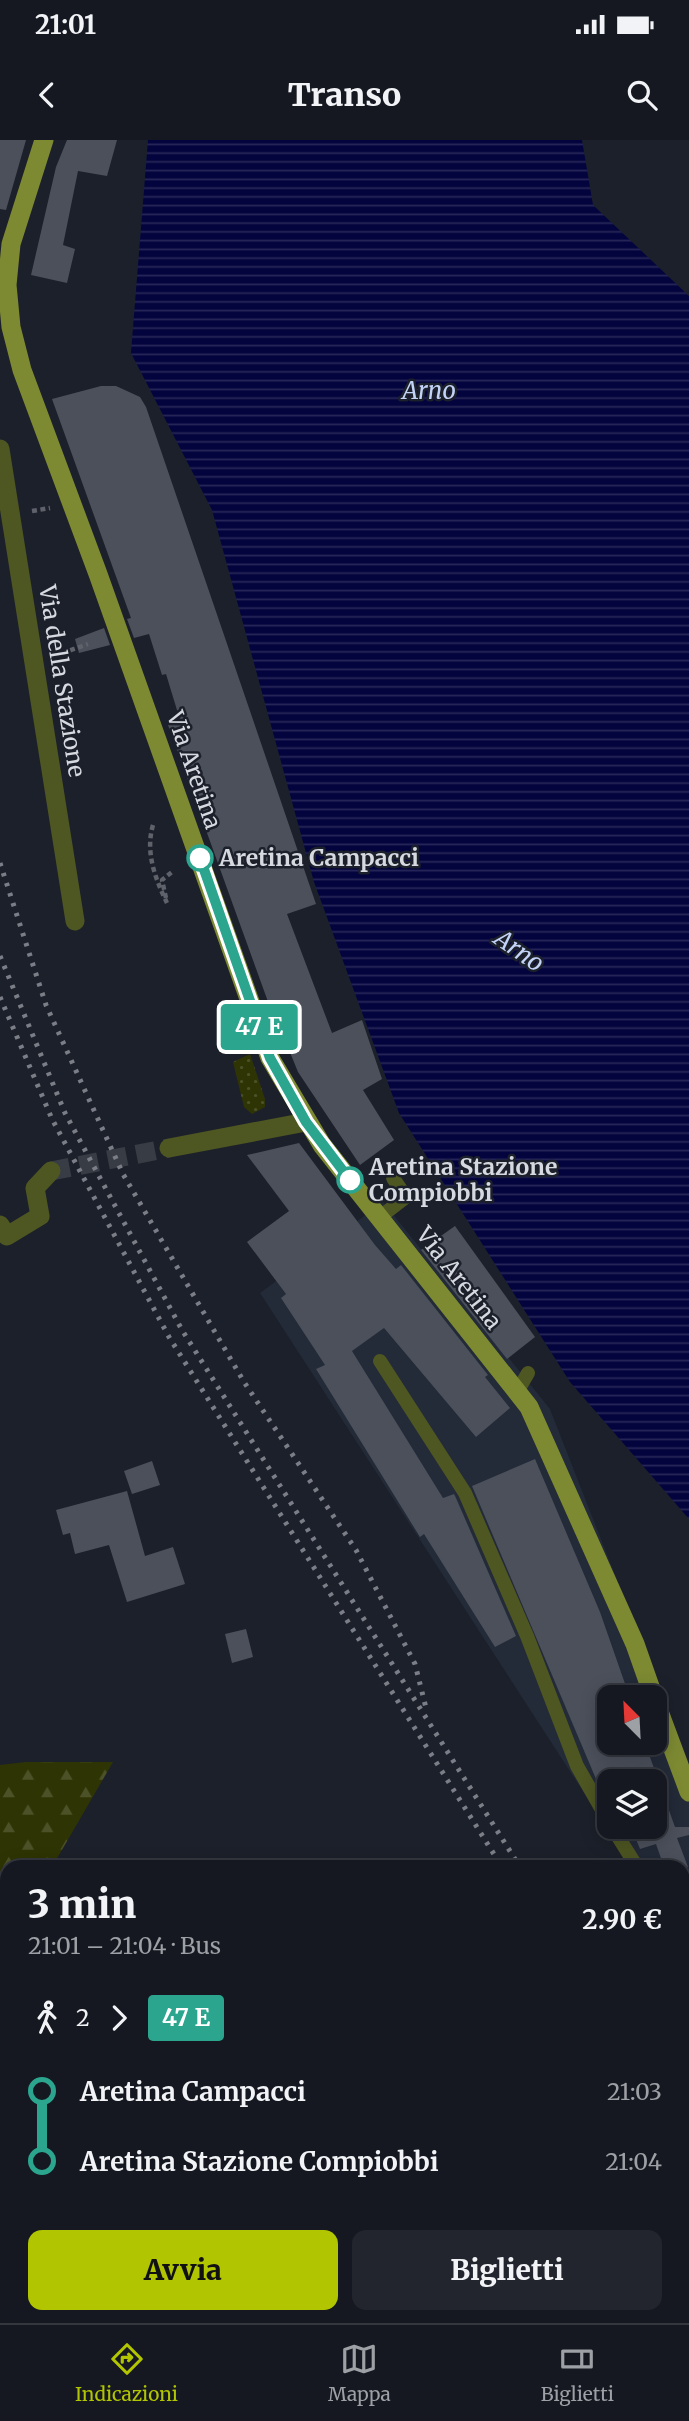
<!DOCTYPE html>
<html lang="it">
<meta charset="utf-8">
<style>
body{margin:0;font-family:Merriweather,serif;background:#22252d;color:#f1f3f6;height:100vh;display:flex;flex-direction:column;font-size:26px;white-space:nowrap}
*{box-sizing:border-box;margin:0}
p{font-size:23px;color:#9da0a5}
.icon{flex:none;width:38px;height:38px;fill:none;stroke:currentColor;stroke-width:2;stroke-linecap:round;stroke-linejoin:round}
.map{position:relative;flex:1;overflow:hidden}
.details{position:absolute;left:0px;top:1720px;width:690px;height:464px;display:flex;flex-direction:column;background:#151820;border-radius:21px 21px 0 0;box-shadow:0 4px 18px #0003,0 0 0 2px #34373e}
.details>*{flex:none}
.badge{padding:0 14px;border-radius:5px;font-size:24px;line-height:46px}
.needle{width:46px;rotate:336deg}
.buttons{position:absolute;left:597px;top:1545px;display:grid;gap:14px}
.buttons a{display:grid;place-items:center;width:70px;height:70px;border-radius:14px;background:#151820;box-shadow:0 4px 18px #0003,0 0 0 2px #34373e;font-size:35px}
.map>.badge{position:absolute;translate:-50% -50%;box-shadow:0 0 0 4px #fff}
.legs{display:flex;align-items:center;gap:10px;height:77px;padding:0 28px;font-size:23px}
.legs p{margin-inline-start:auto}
.overview{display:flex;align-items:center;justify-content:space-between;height:119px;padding:0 28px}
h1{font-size:38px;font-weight:800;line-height:52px}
.button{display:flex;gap:14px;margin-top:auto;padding:14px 28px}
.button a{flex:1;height:80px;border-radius:14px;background:#b1c500;color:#111;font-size:28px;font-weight:800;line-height:80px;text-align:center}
.button a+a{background:#22252d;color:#f1f3f6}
ul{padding:0 28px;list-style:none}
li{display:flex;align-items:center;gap:24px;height:70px;font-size:26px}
li i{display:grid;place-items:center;width:10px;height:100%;margin:0 9px;background:currentColor}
li i::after{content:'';width:18px;height:18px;margin:-9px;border:5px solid;border-radius:50%;background:#151820}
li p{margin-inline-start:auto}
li:first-child i{background:linear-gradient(#0000 50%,currentColor 0)}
li:last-child i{background:linear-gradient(currentColor 50%,#0000 0)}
.status{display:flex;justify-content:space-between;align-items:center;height:49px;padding:0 35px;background:#151820;direction:ltr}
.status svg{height:19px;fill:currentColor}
header{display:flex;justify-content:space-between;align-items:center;height:91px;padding:0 28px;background:#151820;font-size:32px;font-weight:800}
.tab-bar{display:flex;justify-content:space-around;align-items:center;height:98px;border-top:2px solid #34373e;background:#151820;font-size:19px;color:#9da0a5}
.tab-bar a{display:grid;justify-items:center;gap:4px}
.tab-bar .selected{color:#b1c500}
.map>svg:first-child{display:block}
.built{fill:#232a38;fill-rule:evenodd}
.grass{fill:url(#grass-dots)}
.forest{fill:url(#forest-firs)}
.water{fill:url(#water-rules)}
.building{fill:#4b505b}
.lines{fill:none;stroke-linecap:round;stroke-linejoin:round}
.minor-tunnel{stroke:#383c45;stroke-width:19;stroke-dasharray:19 10;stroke-linecap:butt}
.path{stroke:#5f626b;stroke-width:4.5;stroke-dasharray:5 3.5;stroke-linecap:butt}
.service{stroke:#4e5622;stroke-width:14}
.minor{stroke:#4e5622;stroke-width:19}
.primary{stroke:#7d8a32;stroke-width:19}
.rail{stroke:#7b7e87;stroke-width:5;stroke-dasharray:3.5 7;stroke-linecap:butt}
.line-1-casing{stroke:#fff;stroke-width:16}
.line-1{stroke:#2ba58e;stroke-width:10}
.stop-1-dot{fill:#fff;stroke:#2ba58e;stroke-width:3.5}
.labels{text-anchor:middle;stroke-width:5;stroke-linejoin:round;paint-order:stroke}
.street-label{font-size:23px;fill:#d6d9e0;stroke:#1c202a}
.stop-label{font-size:23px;font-weight:bold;fill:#d6d9e0;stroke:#1c202a;text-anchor:start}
.water-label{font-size:24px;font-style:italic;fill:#c3d2f7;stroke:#1c202a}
</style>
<div class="status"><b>21:01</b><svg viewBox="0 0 49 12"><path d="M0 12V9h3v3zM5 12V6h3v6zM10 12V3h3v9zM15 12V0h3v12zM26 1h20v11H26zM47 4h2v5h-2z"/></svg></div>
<header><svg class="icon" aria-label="back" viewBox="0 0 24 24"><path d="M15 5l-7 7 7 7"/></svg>Transo<svg class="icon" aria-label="search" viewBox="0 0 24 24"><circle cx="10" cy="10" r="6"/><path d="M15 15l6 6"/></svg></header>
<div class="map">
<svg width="689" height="2183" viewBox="0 0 689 2183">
<defs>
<pattern id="grass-dots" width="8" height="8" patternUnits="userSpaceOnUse" patternTransform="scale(1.75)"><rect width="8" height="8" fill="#2e3403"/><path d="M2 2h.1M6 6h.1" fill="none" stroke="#4c5127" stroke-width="1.8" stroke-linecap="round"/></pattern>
<pattern id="forest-firs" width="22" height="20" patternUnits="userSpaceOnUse" patternTransform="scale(1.75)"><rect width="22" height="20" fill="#2e3403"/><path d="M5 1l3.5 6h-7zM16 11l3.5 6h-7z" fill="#4c5127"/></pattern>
<pattern id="water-rules" width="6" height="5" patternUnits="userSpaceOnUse" patternTransform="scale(1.75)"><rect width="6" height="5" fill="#03033d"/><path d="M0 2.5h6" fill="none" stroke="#272759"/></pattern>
</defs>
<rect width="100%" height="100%" fill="#1c202a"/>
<path class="built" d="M383 1062 550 1269 689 1624V1811L683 1806 682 1727H632L260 1153ZM609 1558H654V1603H609ZM609 1642H654V1687H609Z"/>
<polygon class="grass" points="250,914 265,959 265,967 252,974 244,967 233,922"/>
<g class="forest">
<polygon points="26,1622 113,1622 52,1727 7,1727 7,1805 0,1817 0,1625"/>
<polygon points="0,1859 7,1869 7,2149 0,2152"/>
</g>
<polygon class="water" points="148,0 582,0 593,65 689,156 689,1379 570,1242 399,973 314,742 212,370 131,213"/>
<g class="building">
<polygon points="0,0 26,0 6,70 0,69"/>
<polygon points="67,0 117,0 107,36 78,31 63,105 75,109 67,143 31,135 56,27"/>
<polygon points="101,246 116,246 127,251 140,257 146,267 316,764 287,774 332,893 362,880 382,939 363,950 394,1000 360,1025 298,932 287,905 284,906 168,585 180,580 166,534 162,535 149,494 134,498 127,479 131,478 52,259"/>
<polygon points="104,488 110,505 79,513 75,499"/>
<polygon points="299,1003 375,1105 396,1129 401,1125 488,1235 485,1237 510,1268 476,1297 384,1188 352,1211 443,1358 454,1354 456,1358 516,1496 495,1507 424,1394 420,1397 316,1229 325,1225 281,1158 286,1154 247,1102 289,1071 247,1015"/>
<polygon points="455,1086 535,1197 507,1219 421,1110"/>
<polygon points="535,1319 600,1472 630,1558 609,1558 609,1603 645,1603 675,1687 689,1687 689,1695 677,1698 688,1727 664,1727 656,1704 640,1709 631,1687 654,1687 654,1642 596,1639 472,1346"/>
<polygon points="152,1321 160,1345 132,1354 124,1331"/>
<polygon points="127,1351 145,1416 173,1407 185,1444 127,1462 109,1405 75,1414 70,1393 63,1395 56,1370"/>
<polygon points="246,1489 253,1517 232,1523 225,1494"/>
</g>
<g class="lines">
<polyline class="minor-tunnel" points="51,1031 169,1008"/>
<g class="path">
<polyline points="32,371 50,368"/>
<polyline points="54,516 88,504"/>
<path d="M153 685C145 712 155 738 167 763"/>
<polyline points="166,758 162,740 172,732"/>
</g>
<g class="service">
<polyline points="380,1077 406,1057 393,1038"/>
<polyline points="380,1221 465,1353 527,1496 577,1626 609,1682"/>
<polyline points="517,1252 528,1233"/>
<polyline points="612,1687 637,1727"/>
<polyline points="682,1781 689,1785"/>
</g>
<g class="minor">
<polyline points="0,309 75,781"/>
<polyline points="169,1008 306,982"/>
<polyline points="0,1085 7,1096 40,1076 35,1048 51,1031"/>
</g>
<g class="primary">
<polyline points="44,0 11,104 7,145 11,187 22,230 98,434 270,918 322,1005 529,1267 635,1504 654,1558"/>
<polyline points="654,1558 689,1652"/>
</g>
<g class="rail">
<polyline points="0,723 46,865 123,1034 244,1242 356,1410 415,1524 427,1572"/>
<polyline points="0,816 65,973 182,1190 520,1727"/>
<polyline points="0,857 52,979 169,1197 502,1727"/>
<polyline points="682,1984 689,1994"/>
<polyline points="682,2013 689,2023"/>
</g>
</g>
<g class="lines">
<defs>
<polyline id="line-1" points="200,718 270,918 306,982 350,1040"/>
</defs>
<use href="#line-1" class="line-1-casing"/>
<use href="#line-1" class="line-1"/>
</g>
<g class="stop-1-dot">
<circle cx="200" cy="718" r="12"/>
<circle cx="350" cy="1040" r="12"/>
</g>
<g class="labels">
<g class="street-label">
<text transform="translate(62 541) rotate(81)" y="8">Via della Stazione</text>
<text transform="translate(194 630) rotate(71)" y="8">Via Aretina</text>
<text transform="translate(459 1138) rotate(52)" y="8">Via Aretina</text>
</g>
<g class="stop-label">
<text x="219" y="726">Aretina Campacci</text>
<text x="369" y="1035">Aretina Stazione<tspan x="369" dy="26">Compiobbi</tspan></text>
</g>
<g class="water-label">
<text x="429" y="259">Arno</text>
<text transform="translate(519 811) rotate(35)" y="8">Arno</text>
</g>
</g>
</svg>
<div class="buttons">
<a><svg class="needle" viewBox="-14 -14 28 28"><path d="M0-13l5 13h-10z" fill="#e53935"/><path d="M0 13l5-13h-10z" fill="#9da0a5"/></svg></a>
<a><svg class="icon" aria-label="layers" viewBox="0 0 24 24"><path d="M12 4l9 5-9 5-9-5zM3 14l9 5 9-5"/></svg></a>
</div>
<b class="badge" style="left:259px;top:887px;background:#2ba58e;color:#fff">47 E</b>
<section class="details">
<div class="overview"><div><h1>3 min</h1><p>21:01 – 21:04 · Bus</p></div><b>2.90 €</b></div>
<div class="legs"><svg class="icon" aria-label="walk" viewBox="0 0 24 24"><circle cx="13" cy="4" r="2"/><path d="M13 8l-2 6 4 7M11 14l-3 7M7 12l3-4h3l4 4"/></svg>2<svg class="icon" aria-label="forward" viewBox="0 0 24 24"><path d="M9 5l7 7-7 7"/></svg><b class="badge" style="background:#2ba58e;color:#fff">47 E</b></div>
<ul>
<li><i style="color:#2ba58e"></i><b>Aretina Campacci</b><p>21:03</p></li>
<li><i style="color:#2ba58e"></i><b>Aretina Stazione Compiobbi</b><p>21:04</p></li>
</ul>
<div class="button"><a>Avvia</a><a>Biglietti</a></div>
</section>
</div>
<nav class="tab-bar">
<a class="selected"><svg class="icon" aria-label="directions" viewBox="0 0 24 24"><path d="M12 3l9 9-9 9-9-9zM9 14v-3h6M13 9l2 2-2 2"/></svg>Indicazioni</a>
<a><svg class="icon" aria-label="map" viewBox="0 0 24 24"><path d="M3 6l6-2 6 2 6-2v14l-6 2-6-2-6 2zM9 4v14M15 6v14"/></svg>Mappa</a>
<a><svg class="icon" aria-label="tickets" viewBox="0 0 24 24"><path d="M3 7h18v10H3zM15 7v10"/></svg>Biglietti</a>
</nav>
